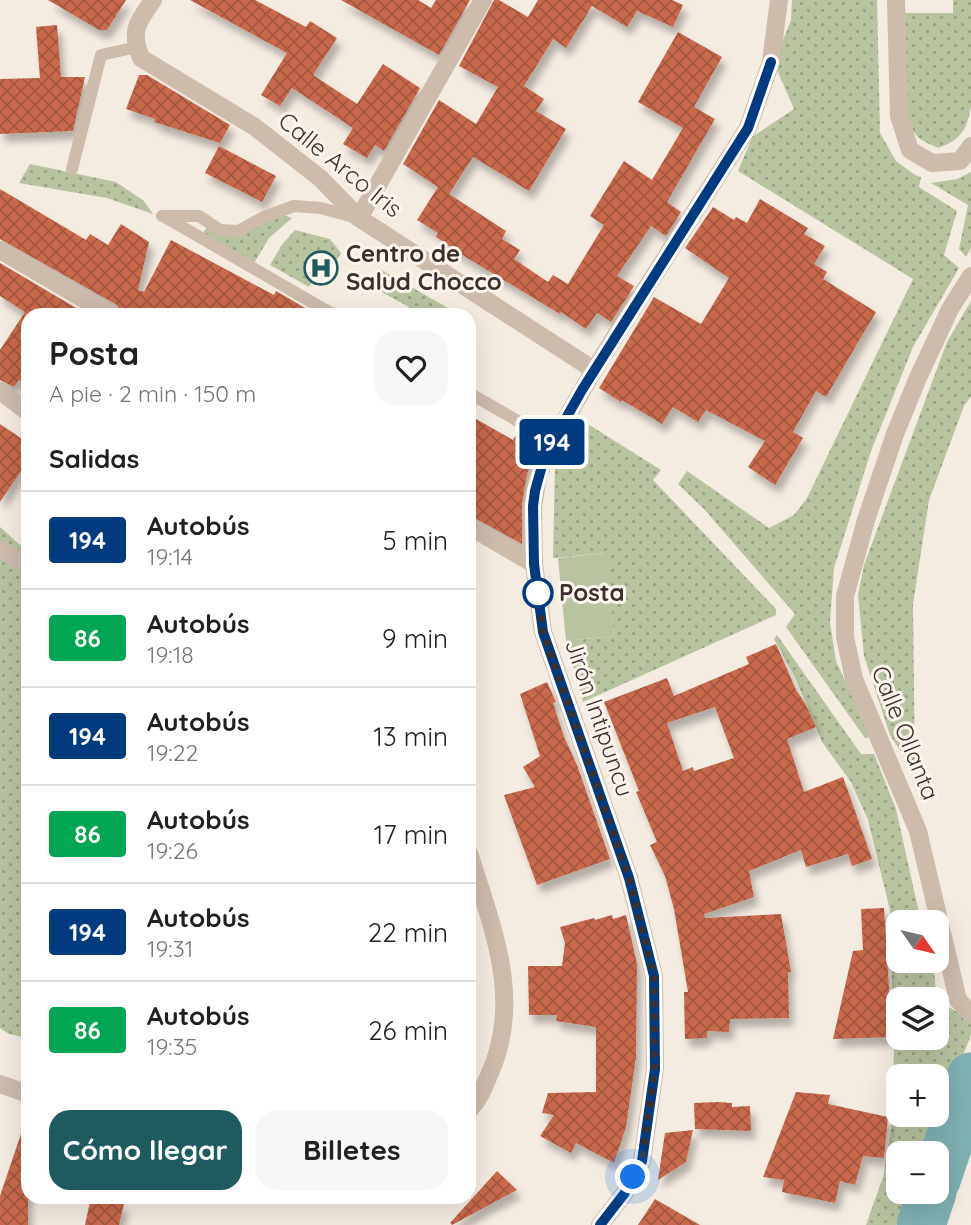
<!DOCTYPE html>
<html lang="es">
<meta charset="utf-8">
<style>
body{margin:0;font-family:Quicksand,sans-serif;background:#f6f6f6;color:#202124;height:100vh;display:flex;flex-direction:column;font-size:26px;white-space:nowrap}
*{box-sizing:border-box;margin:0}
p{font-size:23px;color:#757577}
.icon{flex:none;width:38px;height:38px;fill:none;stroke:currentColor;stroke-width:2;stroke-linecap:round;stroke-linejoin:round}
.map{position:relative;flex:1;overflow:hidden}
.sheet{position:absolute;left:21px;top:308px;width:455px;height:896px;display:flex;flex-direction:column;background:#fff;border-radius:21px;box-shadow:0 7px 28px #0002}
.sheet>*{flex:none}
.badge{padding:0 14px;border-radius:5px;font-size:24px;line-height:46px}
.needle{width:46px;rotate:124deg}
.fabs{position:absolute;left:886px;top:910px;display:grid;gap:14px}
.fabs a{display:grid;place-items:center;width:63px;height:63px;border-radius:14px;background:#fff;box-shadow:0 7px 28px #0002;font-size:35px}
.you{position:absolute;width:35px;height:35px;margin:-18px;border:5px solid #fff;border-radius:50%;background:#1a73e8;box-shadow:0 0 0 10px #1a73e833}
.map>.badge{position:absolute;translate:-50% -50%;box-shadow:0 0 0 4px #fff}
h2{padding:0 28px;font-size:26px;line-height:63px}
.round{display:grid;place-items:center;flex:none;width:74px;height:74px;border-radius:21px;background:#f6f6f6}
.head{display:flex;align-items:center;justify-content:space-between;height:119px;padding:0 28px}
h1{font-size:33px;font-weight:800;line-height:52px}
.primary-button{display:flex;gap:14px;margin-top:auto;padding:14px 28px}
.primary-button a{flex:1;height:80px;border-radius:21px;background:#1f5a5e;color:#fff;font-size:28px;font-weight:800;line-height:80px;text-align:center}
.primary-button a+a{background:#f6f6f6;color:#202124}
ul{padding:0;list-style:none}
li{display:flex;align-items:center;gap:21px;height:98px;padding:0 28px;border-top:2px solid #e0e0e0}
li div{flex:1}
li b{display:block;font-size:26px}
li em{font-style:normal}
li .badge{min-width:77px;font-weight:700;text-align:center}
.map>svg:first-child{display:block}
.grass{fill:url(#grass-dots);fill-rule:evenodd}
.garden{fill:#b8c4a0}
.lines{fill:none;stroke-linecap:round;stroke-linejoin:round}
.river{stroke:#7fb0b2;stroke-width:49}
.building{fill:url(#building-cross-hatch);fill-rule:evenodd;filter:url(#shadow)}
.service{stroke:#cdbbac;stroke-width:12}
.minor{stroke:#cdbbac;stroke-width:18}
.line-casing{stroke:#fff;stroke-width:16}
.line{stroke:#003b80;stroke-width:10}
.walk{stroke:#3b302b;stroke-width:7;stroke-dasharray:0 12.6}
.stop-dot{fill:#fff;stroke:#003b80;stroke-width:3.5}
.labels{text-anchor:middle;stroke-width:6;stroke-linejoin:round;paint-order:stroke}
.street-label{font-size:24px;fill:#3b302b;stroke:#fbf5ee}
.poi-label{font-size:24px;font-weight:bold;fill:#3b302b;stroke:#fbf5ee;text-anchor:start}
.stop-label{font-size:24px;font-weight:bold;fill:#3b302b;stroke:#fbf5ee;text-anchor:start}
</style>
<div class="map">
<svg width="971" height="1225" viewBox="0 0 971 1225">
<defs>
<pattern id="grass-dots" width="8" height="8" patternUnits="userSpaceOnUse" patternTransform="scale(1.75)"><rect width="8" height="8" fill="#b8c4a0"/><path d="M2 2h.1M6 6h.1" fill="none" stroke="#97a083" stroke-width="1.8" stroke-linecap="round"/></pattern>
<pattern id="building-cross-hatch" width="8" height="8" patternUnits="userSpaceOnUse" patternTransform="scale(1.75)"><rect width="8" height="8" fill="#c8694b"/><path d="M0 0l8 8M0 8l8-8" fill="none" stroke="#a4573f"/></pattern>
<filter id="shadow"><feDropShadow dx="4.5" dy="8" stdDeviation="3.5" flood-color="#0004"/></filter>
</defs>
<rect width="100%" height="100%" fill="#f4ebe1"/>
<g class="grass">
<polygon points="792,0 877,0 880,133 896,161 915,175 921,177 919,187 957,211 944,255 959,268 913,347 871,451 834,568 830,622 836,661 871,737 865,738 786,627 795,614 704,509 678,484 687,471 769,528 794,515 807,498 913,279 738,171 752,137 794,109 774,63 791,20"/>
<path d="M953 0H971V106C967 130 961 140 938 148 932 145 924 142 919 138 896 116 903 44 903 13H953Z"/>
<polygon points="30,164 116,182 144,201 153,214 107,198 19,183"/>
<polygon points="971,172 971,248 966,257 959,249 968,205 931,183 957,179"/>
<polygon points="279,213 292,218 269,238 253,265 201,235 209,225 218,231"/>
<polygon points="295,230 330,239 341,253 325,279 316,275 309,287 270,265 281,246"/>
<polygon points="380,269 460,315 423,315 371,286"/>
<polygon points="971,301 971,396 964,406 929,500 913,604 915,773 890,735 864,656 858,595 864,565 947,342"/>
<polygon points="583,421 661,470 653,480 776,609 776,615 583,702 566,641 614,636 605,553 553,558 555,466"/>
<polygon points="0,527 28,552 28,1038 9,1034 0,1028"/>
<path d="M777 635 861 754H874L896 809 921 922H898V961H931L935 979 936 999H898V1038H936V999L971 1021V1035L924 1153H898V1192H909L896 1225H866L883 1177 891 1131 894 1052 890 910 868 820 851 782 822 742 795 677 774 639ZM898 1076H936V1115H898Z"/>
</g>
<polygon class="garden" points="606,553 614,636 566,641 558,558"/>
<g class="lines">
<g class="river">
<polyline points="936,1180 971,1077"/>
<polyline points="921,1225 932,1192"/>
</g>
</g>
<g class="building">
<polygon points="48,0 126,0 107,30 99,30"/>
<polygon points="190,0 255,0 306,27 310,21 337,38 313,75 357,104 383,64 420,88 384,151 375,145 367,158 343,144 353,128 292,88 280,106 261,95 287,53"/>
<polygon points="341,0 418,0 431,8 436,0 470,0 439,55"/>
<polygon points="494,0 499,0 528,17 538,0 672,0 683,5 673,27 637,11 627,27 592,6 566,48 553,39 524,86 544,99 536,111 566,129 529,191 473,157 449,194 506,231 502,239 520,250 514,259 548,282 553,275 568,284 604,225 590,216 624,161 652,180 683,128 638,102 678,32 722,57 694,107 715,119 667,202 681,212 666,236 651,226 617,276 634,286 611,322 597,313 586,329 561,312 560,314 464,256 436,237 438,233 417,220 438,187 403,164 439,100 476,124 498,87 459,66"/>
<polygon points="57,25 61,77 85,77 73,131 0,134 0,79 40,78 36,27"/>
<polygon points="139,75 147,75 230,125 220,143 154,122 155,119 126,109"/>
<polygon points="219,146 276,176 262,202 205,173"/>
<polygon points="0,189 86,240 90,234 108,245 121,224 149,242 138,290 144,292 171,240 274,295 276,291 317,315 122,315 117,305 0,239"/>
<polygon points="760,199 808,228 804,234 825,246 814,264 827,272 823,279 876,312 826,397 816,391 793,432 803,438 775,485 748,467 765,441 706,410 698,422 673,407 662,424 622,400 621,402 599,388 654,297 701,324 729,278 685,248 713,207 734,220 736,217 747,223"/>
<polygon points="0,263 88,315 28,314 28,386 19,380 14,387 0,380 0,350 25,312 0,296"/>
<polygon points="469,415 513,440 518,431 538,444 527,474 522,504 522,544 469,515"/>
<polygon points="0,424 28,443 28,461 0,502"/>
<path d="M776 644 796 690 805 703 816 727 787 739 804 792 843 777 872 859 852 866 848 854 806 867 801 850 749 871 754 897 704 914 705 918 781 914 791 972H788L789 1018 730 1019 729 1032 707 1031V1038L685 1039 684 992H688L674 909 665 876 650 845 657 842 636 792 639 791 604 702 667 678 674 696 749 664 746 657ZM715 707 734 758 694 771 693 767 683 771 667 723Z"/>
<polygon points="547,682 556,702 553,703 564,737 577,765 610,859 537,885 504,795 535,787 523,767 540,756 520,694"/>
<polygon points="884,908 892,1037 833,1039 853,951 863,950 861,909"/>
<polygon points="612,915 613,919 626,915 637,964 636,1057 626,1127 614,1163 576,1143 571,1153 540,1136 554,1115 542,1113 548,1093 596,1092 596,1027 556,1021 557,1015 529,1015 528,966 562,966 565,943 560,927 594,918 595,920"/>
<polygon points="796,1092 830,1095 828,1104 888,1117 884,1158 863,1156 855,1185 840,1181 835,1203 782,1192 784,1180 763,1177"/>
<polygon points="718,1102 732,1103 732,1107 750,1106 751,1131 695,1129 694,1103"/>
<polygon points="24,1125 28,1125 28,1225 0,1225 0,1196"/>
<polygon points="693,1130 686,1162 658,1180 665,1133"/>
<polygon points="497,1171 517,1190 452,1225 450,1223"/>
<polygon points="91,1197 124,1204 119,1225 85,1225"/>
<polygon points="655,1199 700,1225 638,1225"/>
</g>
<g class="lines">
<g class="service">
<polyline points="72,169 101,55 137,47"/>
<polyline points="162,216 199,216 220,230 238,231 264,217 294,206 321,208 357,218"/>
<polyline points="165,217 334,315"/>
<polyline points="469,393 553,441"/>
</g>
<g class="minor">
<path d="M153 0C137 24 130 30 141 58L255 127 320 178 359 218 594 370"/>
<polyline points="896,0 899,116 910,150 932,163 960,161 971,146"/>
<polyline points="359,218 483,0"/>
<polyline points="0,250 111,315"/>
<polyline points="971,276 950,309 917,380 895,434 866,520 845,596 845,637 854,679 918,831 958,1000 971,1014"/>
<polyline points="0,391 28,412"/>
<polyline points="469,526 534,564"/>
<polyline points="0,549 28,565"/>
<path d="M469 853C492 927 523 998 490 1073 484 1087 480 1099 469 1110"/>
<polyline points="0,1084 28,1094"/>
<polyline points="600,1225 624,1194 642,1161 655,1069 654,976 629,878 543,632 534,564 533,506 538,477 545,455 553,441 594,370 748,128 771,62 779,0"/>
</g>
</g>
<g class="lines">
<defs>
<polyline id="line" points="600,1225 624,1194 642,1161 655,1069 654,976 629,878 543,632 534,564 533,506 535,491 545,455 582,390 748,128 771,62"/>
</defs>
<use href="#line" class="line-casing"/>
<use href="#line" class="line"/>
<polyline class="walk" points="538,593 537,587 543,632 629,878 654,976 655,1069 642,1161 633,1177"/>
</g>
<defs>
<symbol id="hospital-ring" viewBox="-11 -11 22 22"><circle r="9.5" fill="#fbf5ee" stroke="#1f5a5e" stroke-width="1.5"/><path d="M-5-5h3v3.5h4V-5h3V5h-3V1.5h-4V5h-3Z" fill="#1f5a5e"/></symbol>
</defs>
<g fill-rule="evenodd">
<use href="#hospital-ring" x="302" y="249" width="38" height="38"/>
</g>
<circle class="stop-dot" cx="538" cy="593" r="14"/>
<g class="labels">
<g class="street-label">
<text transform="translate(340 165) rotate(39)" y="8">Calle Arco Iris</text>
<text transform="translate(599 718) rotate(71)" y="8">Jirón Intipuncu</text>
<text transform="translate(905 733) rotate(68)" y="8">Calle Ollanta</text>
</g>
<g class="poi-label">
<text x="346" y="262">Centro de<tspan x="346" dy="28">Salud Chocco</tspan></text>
</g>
<g class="stop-label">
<text x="559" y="601">Posta</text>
</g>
</g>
</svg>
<div class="fabs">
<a><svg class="needle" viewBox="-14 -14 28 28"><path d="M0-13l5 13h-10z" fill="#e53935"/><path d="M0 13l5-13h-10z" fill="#757577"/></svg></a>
<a><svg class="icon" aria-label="layers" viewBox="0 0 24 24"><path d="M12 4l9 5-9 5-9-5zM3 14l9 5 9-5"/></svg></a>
<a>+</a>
<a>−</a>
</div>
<div class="you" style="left:633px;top:1177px"></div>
<b class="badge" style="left:552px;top:442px;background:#003b80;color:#fff">194</b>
<section class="sheet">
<div class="head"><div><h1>Posta</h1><p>A pie · 2 min · 150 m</p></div><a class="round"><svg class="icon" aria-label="heart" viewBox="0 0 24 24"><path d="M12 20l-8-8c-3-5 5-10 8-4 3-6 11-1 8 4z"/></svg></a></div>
<h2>Salidas</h2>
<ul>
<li><span class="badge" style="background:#003b80;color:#fff">194</span><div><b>Autobús</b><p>19:14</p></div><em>5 min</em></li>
<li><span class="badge" style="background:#00a651;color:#fff">86</span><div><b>Autobús</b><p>19:18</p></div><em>9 min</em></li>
<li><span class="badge" style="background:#003b80;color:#fff">194</span><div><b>Autobús</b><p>19:22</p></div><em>13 min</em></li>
<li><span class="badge" style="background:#00a651;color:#fff">86</span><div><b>Autobús</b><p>19:26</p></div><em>17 min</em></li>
<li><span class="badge" style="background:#003b80;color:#fff">194</span><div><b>Autobús</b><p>19:31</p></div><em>22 min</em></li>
<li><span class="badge" style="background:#00a651;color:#fff">86</span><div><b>Autobús</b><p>19:35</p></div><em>26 min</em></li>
</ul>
<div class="primary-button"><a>Cómo llegar</a><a>Billetes</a></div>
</section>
</div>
